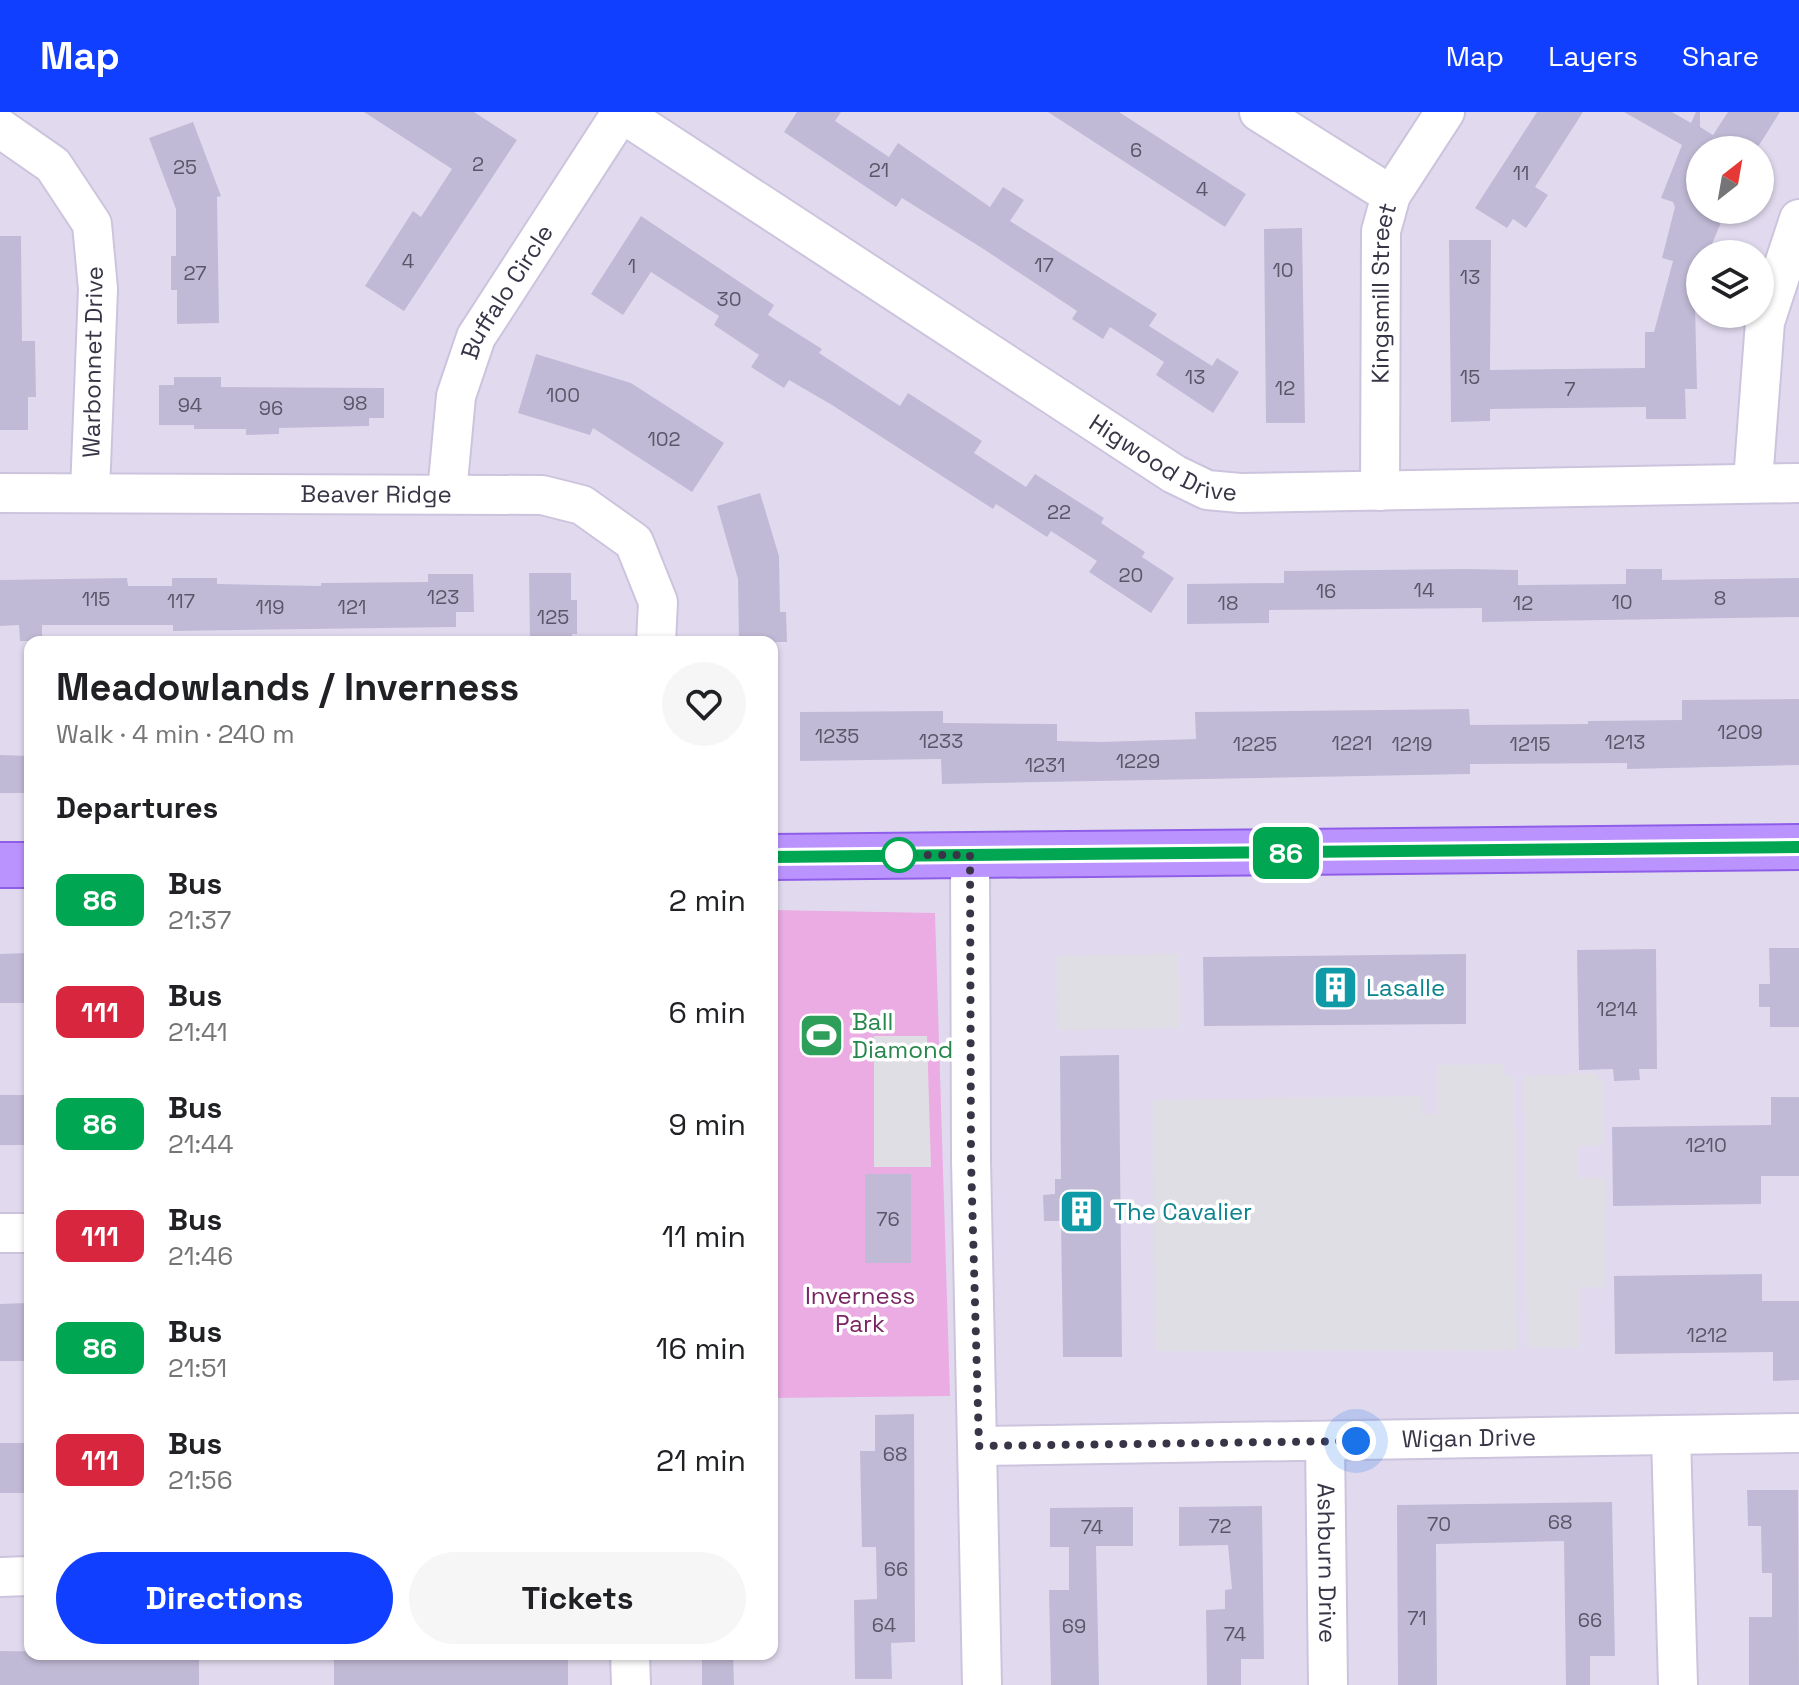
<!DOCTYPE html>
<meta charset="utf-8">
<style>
body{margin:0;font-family:"Space Grotesk",sans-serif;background:#f6f6f6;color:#202124;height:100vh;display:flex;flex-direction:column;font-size:30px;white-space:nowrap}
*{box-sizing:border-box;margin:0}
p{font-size:26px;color:#757577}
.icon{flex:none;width:44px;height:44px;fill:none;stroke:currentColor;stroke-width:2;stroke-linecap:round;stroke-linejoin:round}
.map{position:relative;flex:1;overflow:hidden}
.details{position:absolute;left:24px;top:524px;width:754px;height:1024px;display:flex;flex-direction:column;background:#fff;border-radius:16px;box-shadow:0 2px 6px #0004}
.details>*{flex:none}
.badge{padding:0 16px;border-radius:12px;font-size:28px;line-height:52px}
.needle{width:52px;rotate:31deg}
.buttons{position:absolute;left:1686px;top:24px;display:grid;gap:16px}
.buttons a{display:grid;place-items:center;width:88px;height:88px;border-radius:50%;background:#fff;box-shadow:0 2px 6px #0004;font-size:40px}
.you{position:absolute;width:40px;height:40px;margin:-20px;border:6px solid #fff;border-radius:50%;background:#1a73e8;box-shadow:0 0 0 12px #1a73e833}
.map>.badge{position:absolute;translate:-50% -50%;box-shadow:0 0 0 4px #fff}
h2{padding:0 32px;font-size:30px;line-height:72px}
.round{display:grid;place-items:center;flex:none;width:84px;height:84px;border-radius:42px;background:#f6f6f6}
.overview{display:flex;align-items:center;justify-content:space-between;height:136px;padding:0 32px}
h1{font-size:38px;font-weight:800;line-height:60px}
.button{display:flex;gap:16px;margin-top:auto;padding:16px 32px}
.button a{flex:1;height:92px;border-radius:48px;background:#113fff;color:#fff;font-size:32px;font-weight:800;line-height:92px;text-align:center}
.button a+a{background:#f6f6f6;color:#202124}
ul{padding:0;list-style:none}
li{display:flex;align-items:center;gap:24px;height:112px;padding:0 32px}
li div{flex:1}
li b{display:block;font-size:30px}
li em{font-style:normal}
li .badge{min-width:88px;font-weight:700;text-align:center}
header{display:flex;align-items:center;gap:48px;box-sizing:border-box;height:112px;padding:0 40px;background:#113fff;color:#fff}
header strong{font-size:38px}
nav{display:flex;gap:44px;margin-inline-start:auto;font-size:28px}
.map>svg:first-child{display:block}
.residential{fill:#e1daef;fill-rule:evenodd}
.green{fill:#eaace3}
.parking{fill:#dfdee4}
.building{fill:#c1bad6}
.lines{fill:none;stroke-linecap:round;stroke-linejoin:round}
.minor-casing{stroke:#ccc4dd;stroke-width:42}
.major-casing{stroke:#8f5ee9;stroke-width:48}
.minor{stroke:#fff;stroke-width:38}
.major{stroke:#bb93ff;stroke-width:44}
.line-casing{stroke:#fff;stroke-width:18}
.line{stroke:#00a651;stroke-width:12}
.walk{stroke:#393446;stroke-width:8;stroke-dasharray:0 14.4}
.stop-dot{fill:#fff;stroke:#00a651;stroke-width:4}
.labels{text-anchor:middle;stroke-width:7;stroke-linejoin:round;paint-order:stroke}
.number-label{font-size:20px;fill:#5b566a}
.street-label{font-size:24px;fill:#393446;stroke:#fff}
.culture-label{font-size:24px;fill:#0d838f;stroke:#fff;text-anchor:start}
.leisure-label{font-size:24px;fill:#27864d;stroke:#fff;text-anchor:start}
.park-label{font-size:24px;fill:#7a2563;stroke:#fff}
</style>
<header>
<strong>Map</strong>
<nav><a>Map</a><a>Layers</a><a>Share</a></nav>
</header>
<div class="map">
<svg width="1799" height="1573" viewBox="0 0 1799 1573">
<rect width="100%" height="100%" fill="#eae5f3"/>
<path class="residential" d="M0 0H1799V1573H0ZM1700 38H1760V98H1700ZM1700 142H1760V202H1700ZM30 530H772V1542H30Z"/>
<polygon class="green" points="772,798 935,801 950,1284 772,1286"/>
<g class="parking">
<polygon points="1178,842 1180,916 1058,918 1057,844"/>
<polygon points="874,924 927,924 931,1055 874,1055"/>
<polygon points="1503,952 1503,963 1514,963 1517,1238 1155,1239 1153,988 1422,984 1422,1002 1438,1002 1437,953"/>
<polygon points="1594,961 1604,971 1604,1033 1577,1034 1578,1066 1605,1066 1605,1175 1579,1175 1579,1236 1527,1235 1524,964"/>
</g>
<g class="building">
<polygon points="364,0 474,0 517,28 404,199 365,174 413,99 421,105 452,57"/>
<polygon points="797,0 841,0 835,9 889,45 898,31 990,95 1003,75 1024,88 1010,109 1157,202 1149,214 1212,254 1217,246 1239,260 1213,301 1156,263 1164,250 1110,215 1103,227 1072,207 1077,199 985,138 902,86 896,95 784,20"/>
<polygon points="1048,0 1119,0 1246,82 1225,115"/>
<polygon points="1537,0 1583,0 1535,75 1548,83 1526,116 1513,107 1507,116 1475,96"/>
<polygon points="1624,0 1672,0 1691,11 1696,0 1700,0 1700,15 1713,23 1728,0 1780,0 1756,38 1700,38 1700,98 1726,98 1708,142 1700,142 1700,195 1695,194 1697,277 1685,277 1686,307 1646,307 1646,295 1490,297 1490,309 1451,310 1449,128 1491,128 1490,258 1645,256 1645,220 1654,220 1673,149 1662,146 1675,95 1673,90 1661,86 1682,33"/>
<polygon points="193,10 221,84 217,85 219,211 177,212 177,178 171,178 171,144 176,144 176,97 149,26"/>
<polygon points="641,104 774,193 768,203 822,237 819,241 900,294 908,281 947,306 982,329 974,341 1026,375 1035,362 1104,406 1101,411 1145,440 1142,445 1174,466 1151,501 1089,460 1097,449 1051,419 1047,425 996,392 993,397 832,293 789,268 784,276 751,255 759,243 714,213 719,204 651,160 623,203 591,182"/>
<polygon points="1302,116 1305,311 1266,311 1264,117"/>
<polygon points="0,124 21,124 22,229 35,229 36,285 28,285 28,318 0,318"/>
<polygon points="536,242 631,271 724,331 692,380 593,316 590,323 518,301"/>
<polygon points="174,265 221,265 221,275 384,276 384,306 369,306 369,314 279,316 279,322 246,323 246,317 194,317 194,313 159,313 159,273 174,273"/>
<polygon points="760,381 779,444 780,500 786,500 787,530 739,530 738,467 717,394"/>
<polygon points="1465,457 1518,458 1518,473 1626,472 1626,457 1662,457 1662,468 1799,466 1799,505 1482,510 1482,496 1269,498 1269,511 1187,512 1187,472 1284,471 1284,459"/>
<polygon points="529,461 571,461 571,488 577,488 577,522 572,522 572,530 530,530"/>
<polygon points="428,462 473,462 474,500 456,500 456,515 173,519 173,513 42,513 42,529 20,529 19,513 0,514 0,468 127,466 128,474 172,474 172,466 217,466 217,472 321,474 321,471 428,470"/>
<polygon points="1799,587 1799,653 1627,657 1627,651 1470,652 1470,662 942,672 941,647 800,649 800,600 943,599 943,611 1057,612 1057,629 1100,630 1196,627 1195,600 1469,597 1470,613 1588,612 1588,609 1682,608 1682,588"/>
<polygon points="0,643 30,644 30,681 0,681"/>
<polygon points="1769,836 1799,836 1799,915 1770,915 1770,895 1759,895 1759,872 1770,872"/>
<polygon points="1656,837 1657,957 1639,957 1640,968 1614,969 1613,957 1579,958 1577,838"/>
<polygon points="26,841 26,891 0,891 0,842"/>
<polygon points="1466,842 1466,912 1204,914 1203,845"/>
<polygon points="1119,943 1122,1245 1063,1245 1061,1109 1044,1109 1043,1083 1055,1082 1055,1067 1061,1067 1060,944"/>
<polygon points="0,983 26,983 27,1033 0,1033"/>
<polygon points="1771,985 1799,985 1799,1064 1761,1064 1761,1092 1613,1094 1612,1015 1771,1013"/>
<rect x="865" y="1062" width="46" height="89"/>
<polygon points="1762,1162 1762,1189 1799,1189 1799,1268 1773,1269 1773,1240 1615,1242 1614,1164"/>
<polygon points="28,1191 29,1249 0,1249 0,1192"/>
<polygon points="914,1302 915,1530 891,1531 892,1567 855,1567 854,1488 877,1487 876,1435 862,1435 860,1339 875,1339 875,1303"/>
<rect x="0" y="1331" width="30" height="50"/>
<polygon points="1747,1378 1798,1378 1799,1573 1749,1573 1749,1505 1772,1505 1772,1461 1762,1461 1761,1414 1748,1414"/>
<polygon points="1612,1390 1615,1544 1590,1544 1590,1573 1566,1573 1564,1429 1436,1432 1437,1573 1398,1573 1397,1393"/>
<polygon points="1262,1394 1264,1547 1241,1547 1241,1573 1207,1573 1206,1498 1225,1497 1225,1478 1232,1477 1228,1433 1179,1434 1179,1395"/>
<polygon points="1133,1395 1133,1434 1096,1434 1099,1573 1051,1573 1049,1478 1069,1478 1069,1435 1050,1435 1050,1396"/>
<polygon points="0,1539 199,1542 199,1573 0,1573"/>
<rect x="334" y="1542" width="234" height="31"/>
<polygon points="702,1542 733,1542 734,1573 702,1573"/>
</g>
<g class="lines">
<defs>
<g id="minor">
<path id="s1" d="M620 0 1174 362 1207 378 1240 381 1799 371"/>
<polyline points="1259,0 1391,83"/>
<polyline points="0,16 53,53 92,112 98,177 90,379"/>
<polyline points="1753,369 1765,210 1799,107"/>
<path id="s2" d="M1380 379 1381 119 1391 83 1445 0"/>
<path id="s3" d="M0 381 542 383 582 393 634 430 658 490 656 530"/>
<path id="s4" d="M447 381 456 284 476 225 621 1"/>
<polyline points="970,743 971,1048 982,1573"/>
<polyline points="0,1121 30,1121"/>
<polyline points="1671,1324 1678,1573"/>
<path id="s5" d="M1325 1329 1328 1573"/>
<path id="s6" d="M979 1334 1799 1321"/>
<polyline points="0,1465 30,1464"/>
<polyline points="630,1542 631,1573"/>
</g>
<g id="major">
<polyline points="772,745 1799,735"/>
<polyline points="0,753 30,753"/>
</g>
</defs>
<use href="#minor" class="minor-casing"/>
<use href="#major" class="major-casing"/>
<use href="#minor" class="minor"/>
<use href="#major" class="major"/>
</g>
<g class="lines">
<defs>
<polyline id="line" points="772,745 1799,735"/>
</defs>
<use href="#line" class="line-casing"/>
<use href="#line" class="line"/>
<polyline class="walk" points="899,743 970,743 971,1048 979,1334 1356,1329"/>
</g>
<defs>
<symbol id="building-square" viewBox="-11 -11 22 22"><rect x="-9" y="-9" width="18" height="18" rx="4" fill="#0f9aa8" stroke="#fff"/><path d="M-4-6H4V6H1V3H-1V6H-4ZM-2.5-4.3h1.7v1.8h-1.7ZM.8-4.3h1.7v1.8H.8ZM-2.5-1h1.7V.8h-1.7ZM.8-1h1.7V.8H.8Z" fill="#fff"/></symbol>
<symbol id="stadium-square" viewBox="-11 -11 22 22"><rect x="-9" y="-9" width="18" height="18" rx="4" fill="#2e9e5b" stroke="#fff"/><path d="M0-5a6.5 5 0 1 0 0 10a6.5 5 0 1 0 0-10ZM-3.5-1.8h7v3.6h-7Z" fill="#fff"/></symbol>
</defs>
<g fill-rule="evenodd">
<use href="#building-square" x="1310" y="850" width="51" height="51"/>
<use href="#stadium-square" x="796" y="898" width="51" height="51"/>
<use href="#building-square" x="1056" y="1074" width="51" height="51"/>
</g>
<circle class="stop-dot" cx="899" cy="743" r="16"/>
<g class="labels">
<g class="number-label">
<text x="1136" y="45">6</text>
<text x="478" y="59">2</text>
<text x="185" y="62">25</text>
<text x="879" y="65">21</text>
<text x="1521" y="68">11</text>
<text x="1202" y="84">4</text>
<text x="408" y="156">4</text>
<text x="1044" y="160">17</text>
<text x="632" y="161">1</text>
<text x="1283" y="165">10</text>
<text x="195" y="168">27</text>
<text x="1470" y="172">13</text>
<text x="729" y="194">30</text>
<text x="1195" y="272">13</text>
<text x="1470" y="272">15</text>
<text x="1285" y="283">12</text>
<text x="1570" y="284">7</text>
<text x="563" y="290">100</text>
<text x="355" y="298">98</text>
<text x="190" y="300">94</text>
<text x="271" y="303">96</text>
<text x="664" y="334">102</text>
<text x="1059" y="407">22</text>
<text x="1131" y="470">20</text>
<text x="1424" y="485">14</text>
<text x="1326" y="486">16</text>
<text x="443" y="492">123</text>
<text x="1720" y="493">8</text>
<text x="96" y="494">115</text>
<text x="181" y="496">117</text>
<text x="1622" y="497">10</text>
<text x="1228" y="498">18</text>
<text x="1523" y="498">12</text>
<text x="270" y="502">119</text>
<text x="352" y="502">121</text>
<text x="553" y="512">125</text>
<text x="1740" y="627">1209</text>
<text x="837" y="631">1235</text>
<text x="941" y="636">1233</text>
<text x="1625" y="637">1213</text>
<text x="1352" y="638">1221</text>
<text x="1255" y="639">1225</text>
<text x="1412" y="639">1219</text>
<text x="1530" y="639">1215</text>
<text x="1138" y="656">1229</text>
<text x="1045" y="660">1231</text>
<text x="1617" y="904">1214</text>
<text x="1706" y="1040">1210</text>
<text x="888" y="1114">76</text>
<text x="1707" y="1230">1212</text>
<text x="895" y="1349">68</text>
<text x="1560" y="1417">68</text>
<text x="1439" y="1419">70</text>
<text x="1220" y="1421">72</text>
<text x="1092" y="1422">74</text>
<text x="896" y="1464">66</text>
<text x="1417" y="1513">71</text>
<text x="1590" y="1515">66</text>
<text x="884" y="1520">64</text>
<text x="1074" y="1521">69</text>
<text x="1235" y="1529">74</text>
</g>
<g class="street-label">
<text dy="8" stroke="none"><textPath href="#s4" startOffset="214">Buffalo Circle</textPath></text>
<text dy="8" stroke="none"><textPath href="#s2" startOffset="198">Kingsmill Street</textPath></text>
<text transform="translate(93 250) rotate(-89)" y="8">Warbonnet Drive</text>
<text dy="8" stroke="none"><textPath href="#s1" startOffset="646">Higwood Drive</textPath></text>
<text dy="8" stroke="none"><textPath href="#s3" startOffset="376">Beaver Ridge</textPath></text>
<text dy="8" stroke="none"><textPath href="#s6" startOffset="490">Wigan Drive</textPath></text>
<text dy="8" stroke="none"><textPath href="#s5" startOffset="122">Ashburn Drive</textPath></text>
</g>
<g class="culture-label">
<text x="1366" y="884">Lasalle</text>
<text x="1113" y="1108">The Cavalier</text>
</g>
<g class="leisure-label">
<text x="852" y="918">Ball<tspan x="852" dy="28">Diamond</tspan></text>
</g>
<g class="park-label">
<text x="860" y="1192">Inverness<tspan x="860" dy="28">Park</tspan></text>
</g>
</g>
</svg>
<div class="buttons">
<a><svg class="needle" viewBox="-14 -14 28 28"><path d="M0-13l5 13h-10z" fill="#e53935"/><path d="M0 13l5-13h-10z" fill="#757577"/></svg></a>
<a><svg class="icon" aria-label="layers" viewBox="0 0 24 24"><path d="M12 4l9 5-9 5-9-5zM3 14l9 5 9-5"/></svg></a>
</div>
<div class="you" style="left:1356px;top:1329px"></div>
<b class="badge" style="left:1286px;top:741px;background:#00a651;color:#fff">86</b>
<section class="details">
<div class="overview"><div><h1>Meadowlands / Inverness</h1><p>Walk · 4 min · 240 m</p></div><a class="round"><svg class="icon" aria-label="heart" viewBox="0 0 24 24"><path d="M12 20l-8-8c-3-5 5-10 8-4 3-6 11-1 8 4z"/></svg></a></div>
<h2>Departures</h2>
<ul>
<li><span class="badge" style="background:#00a651;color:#fff">86</span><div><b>Bus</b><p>21:37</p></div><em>2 min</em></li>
<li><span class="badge" style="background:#d7263d;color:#fff">111</span><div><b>Bus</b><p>21:41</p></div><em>6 min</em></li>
<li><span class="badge" style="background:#00a651;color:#fff">86</span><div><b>Bus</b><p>21:44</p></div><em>9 min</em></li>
<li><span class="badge" style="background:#d7263d;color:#fff">111</span><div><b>Bus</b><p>21:46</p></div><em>11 min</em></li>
<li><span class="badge" style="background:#00a651;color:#fff">86</span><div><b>Bus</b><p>21:51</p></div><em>16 min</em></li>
<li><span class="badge" style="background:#d7263d;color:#fff">111</span><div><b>Bus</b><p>21:56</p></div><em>21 min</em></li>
</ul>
<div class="button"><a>Directions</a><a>Tickets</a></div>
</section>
</div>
